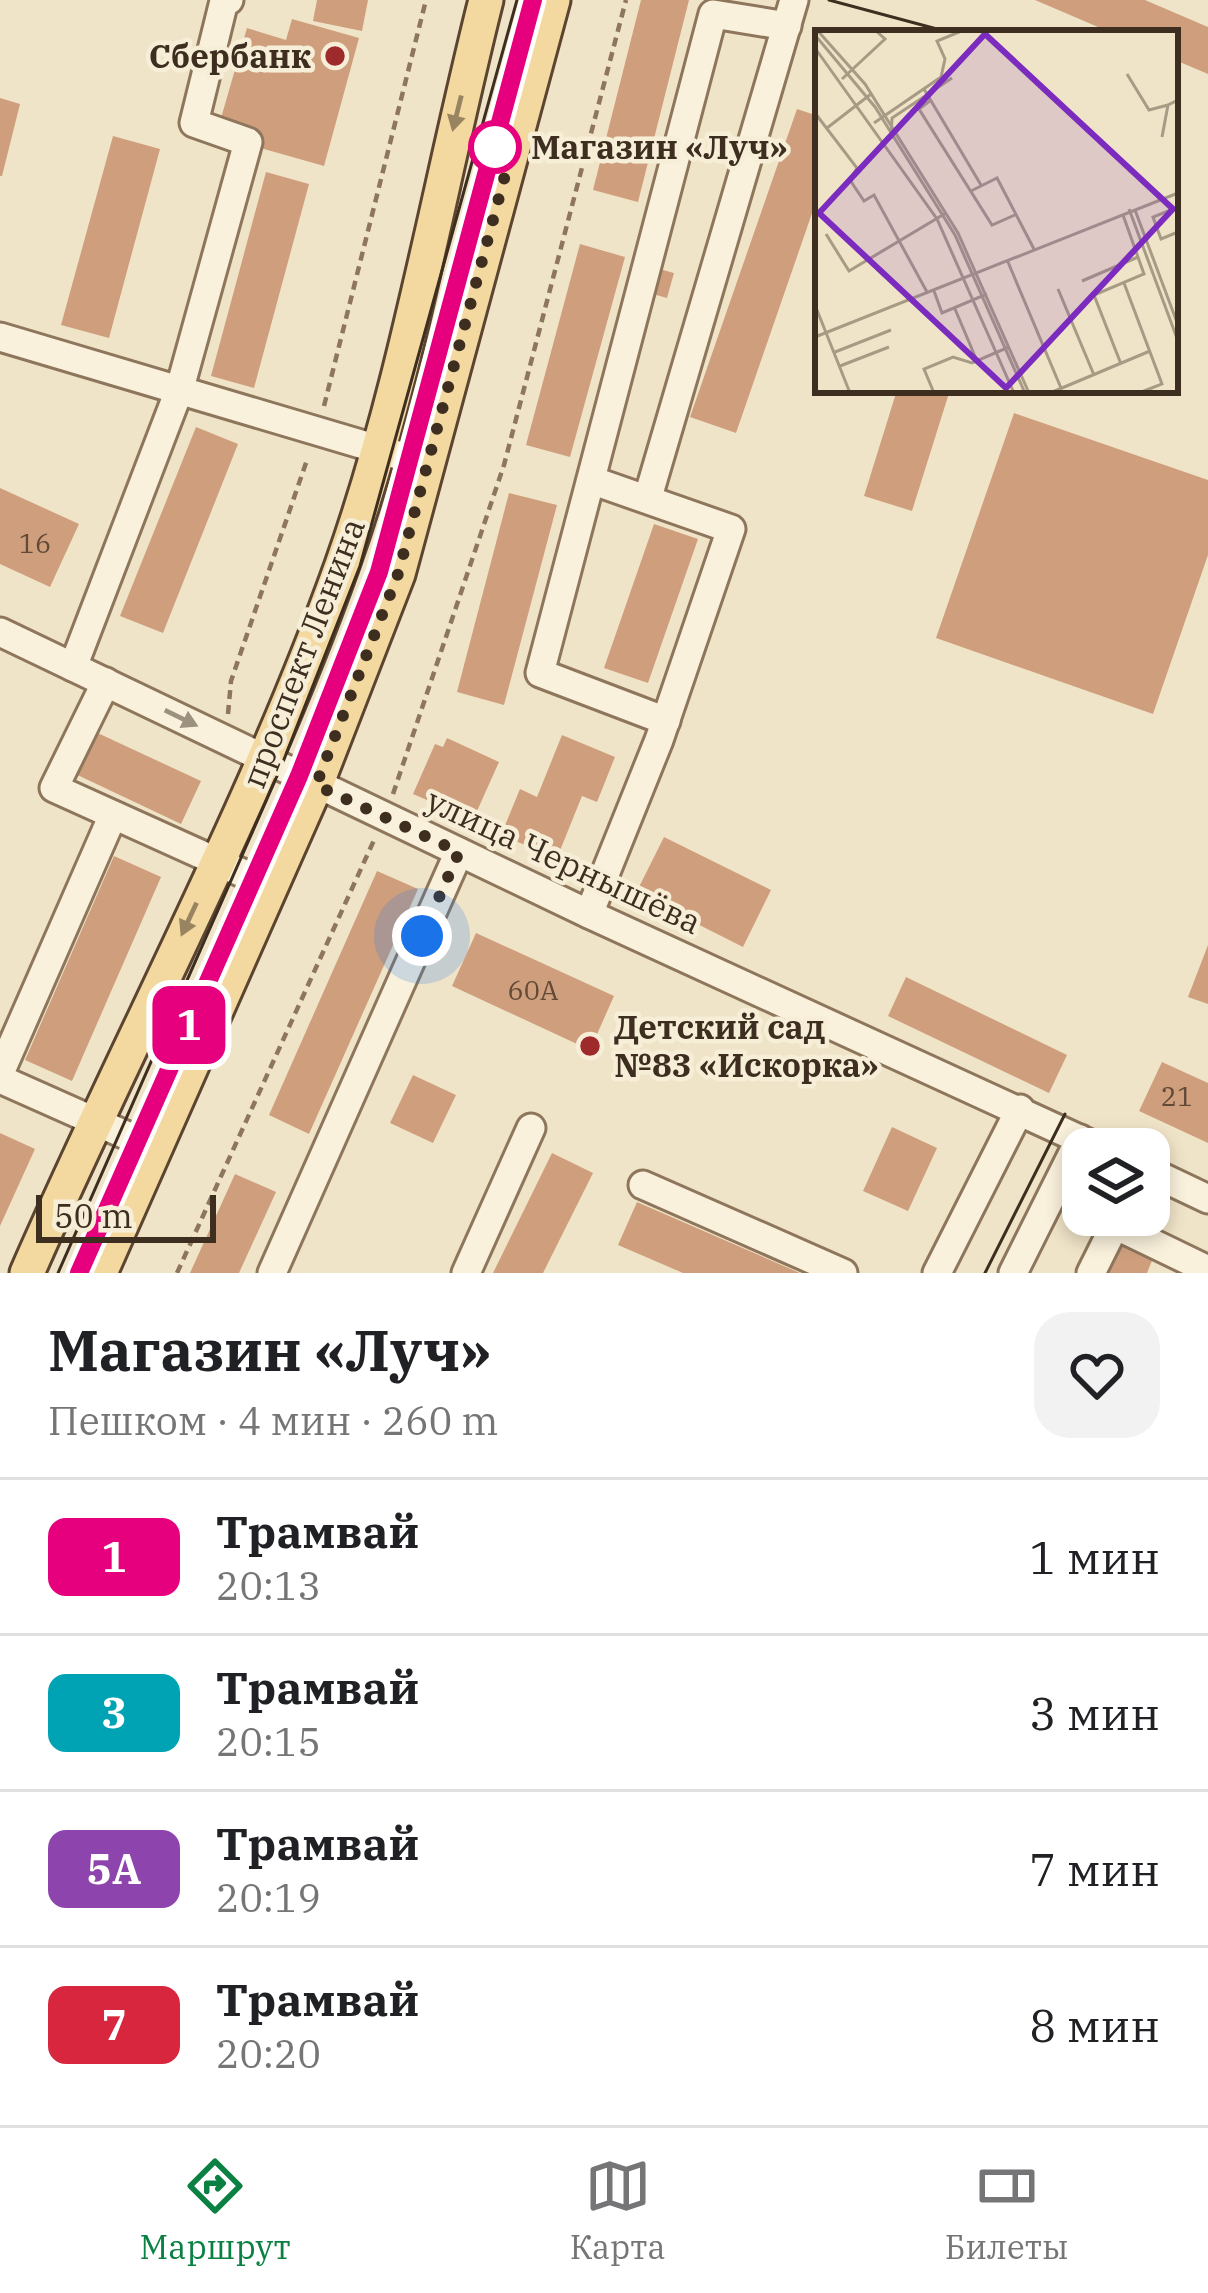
<!DOCTYPE html>
<html lang="ru">
<meta charset="utf-8">
<style>
body{margin:0;font-family:"IBM Plex Serif",serif;background:#f2f2f2;color:#202124;height:100vh;display:flex;flex-direction:column;font-size:45px;white-space:nowrap}
*{box-sizing:border-box;margin:0}
p{font-size:39px;color:#757577}
.icon{flex:none;width:66px;height:66px;fill:none;stroke:currentColor;stroke-width:2;stroke-linecap:round;stroke-linejoin:round}
.map{position:relative;height:1273px;overflow:hidden}
.panel{display:flex;flex-direction:column;background:#fff;flex:1}
.panel>*{flex:none}
.badge{padding:0 24px;border-radius:18px;font-size:42px;line-height:78px}
.fabs{position:absolute;left:1062px;top:1128px;display:grid;gap:24px}
.fabs a{display:grid;place-items:center;width:108px;height:108px;border-radius:24px;background:#fff;box-shadow:0 6px 18px #0003;font-size:60px}
.scale{position:absolute;left:36px;bottom:30px;width:180px;box-sizing:border-box;padding-left:12px;border:6px solid #3d2e20;border-top:0;font-size:33px;line-height:42px;white-space:nowrap;color:#3d2e20;-webkit-text-stroke:9px #f7eed8;paint-order:stroke}
.you{position:absolute;width:60px;height:60px;margin:-30px;border:9px solid #fff;border-radius:50%;background:#1a73e8;box-shadow:0 0 0 18px #1a73e833}
.map>.badge{position:absolute;translate:-50% -50%;box-shadow:0 0 0 6px #fff}
.round{display:grid;place-items:center;flex:none;width:126px;height:126px;border-radius:36px;background:#f2f2f2}
.summary{display:flex;align-items:center;justify-content:space-between;height:204px;padding:0 48px}
h1{font-size:57px;font-weight:800;line-height:90px}
ul{padding:0;list-style:none}
li{display:flex;align-items:center;gap:36px;height:156px;padding:0 48px;border-top:3px solid #e0e0e0}
li div{flex:1}
li b{display:block;font-size:45px}
li em{font-style:normal}
li .badge{min-width:132px;font-weight:700;text-align:center}
.tabs{display:flex;justify-content:space-around;align-items:center;height:168px;border-top:3px solid #e0e0e0;background:#fff;font-size:33px;color:#757577}
.tabs a{display:grid;justify-items:center;gap:6px}
.tabs .current{color:#0b8043}
.map>svg:first-child{display:block}
.building{fill:#cf9f7d}
.lines{fill:none;stroke-linecap:round;stroke-linejoin:round}
.minor-casing{stroke:#8d765c;stroke-width:33}
.major-casing{stroke:#5b4430;stroke-width:39}
.path{stroke:#8d765c;stroke-width:4.5;stroke-dasharray:9 6;stroke-linecap:butt}
.minor{stroke:#faf1dc;stroke-width:27}
.major{stroke:#f3d9a0;stroke-width:33}
.tram{stroke:#3d2e20;stroke-width:3}
.oneway{fill:#988460}
.oneway2{fill:#9c907e}
.line-casing{stroke:#fff;stroke-width:27}
.line{stroke:#e6007e;stroke-width:18}
.walk{stroke:#3d2e20;stroke-width:12;stroke-dasharray:0 21.6}
.poi-dot{fill:#9e2a2b;stroke:#f7eed8;stroke-width:4.5}
.stop-dot{fill:#fff;stroke:#e6007e;stroke-width:6}
.labels{text-anchor:middle;stroke-width:9;stroke-linejoin:round;paint-order:stroke}
.number-label{font-size:27px;fill:#624a37}
.poi-label{font-size:33px;font-weight:bold;fill:#3d2e20;stroke:#f7eed8;text-anchor:end}
.stop-label{font-size:33px;font-weight:bold;fill:#3d2e20;stroke:#f7eed8;text-anchor:start}
.street-label{font-size:33px;fill:#3d2e20;stroke:#f7eed8}
.inset-road{fill:none;stroke:#a89b85;stroke-width:3}
.view{fill:#7b2cbf;fill-opacity:0.15;stroke:#7b2cbf;stroke-width:6}
.inset-edge{fill:none;stroke:#3d2e20;stroke-width:6}
</style>
<div class="map">
<svg width="1208" height="1273" viewBox="0 0 1208 1273">
<rect width="100%" height="100%" fill="#f0e4c8"/>
<g class="building">
<polygon points="317,0 368,0 362,31 313,21"/>
<polygon points="641,0 689,0 638,202 593,190"/>
<polygon points="1035,0 1145,0 1208,27 1208,74 1175,60 1175,33 1112,33"/>
<polygon points="292,19 359,38 324,166 257,147 219,125 247,28 286,40"/>
<polygon points="0,98 20,104 2,176 0,176"/>
<polygon points="797,109 818,116 818,196 736,433 690,417"/>
<polygon points="113,136 160,149 109,338 61,325"/>
<polygon points="266,172 309,184 254,388 211,376"/>
<polygon points="580,244 625,257 570,457 526,445"/>
<polygon points="656,268 674,273 667,298 649,293"/>
<polygon points="897,390 950,390 912,511 864,496"/>
<polygon points="1014,413 1208,480 1208,555 1153,714 936,638"/>
<polygon points="196,427 238,444 163,633 120,616"/>
<polygon points="0,488 79,524 50,587 0,564"/>
<polygon points="509,493 557,505 504,705 457,692"/>
<polygon points="654,524 698,539 648,683 604,668"/>
<polygon points="89,729 201,781 181,824 69,771"/>
<polygon points="562,735 615,757 597,802 582,796 557,858 501,835 520,789 537,797"/>
<polygon points="447,738 499,762 473,820 413,794 435,744 443,747"/>
<polygon points="664,837 771,890 743,947 636,893"/>
<polygon points="114,856 161,877 72,1081 25,1060"/>
<polygon points="377,871 418,889 309,1134 269,1115"/>
<polygon points="476,933 614,996 590,1050 452,986"/>
<polygon points="1208,945 1208,1004 1188,997"/>
<polygon points="906,977 1067,1055 1049,1093 888,1016"/>
<polygon points="1162,1062 1208,1083 1208,1143 1139,1111"/>
<polygon points="413,1075 456,1095 433,1143 390,1123"/>
<polygon points="892,1127 937,1148 908,1211 863,1191"/>
<polygon points="0,1133 35,1149 0,1226"/>
<polygon points="552,1153 593,1173 543,1273 493,1273"/>
<polygon points="235,1174 276,1192 239,1273 190,1273"/>
<polygon points="637,1202 800,1273 683,1273 618,1245"/>
<polygon points="1114,1233 1156,1251 1147,1273 1096,1273"/>
</g>
<g class="lines">
<defs>
<g id="minor">
<polyline points="0,337 428,464"/>
<polyline points="648,497 794,0"/>
<polyline points="0,632 589,914 1101,1149"/>
<polyline points="73,667 180,388 248,142 194,123 224,1 229,0"/>
<polyline points="106,682 54,788 271,886"/>
<polyline points="666,721 540,673 713,14 787,26"/>
<polyline points="589,914 659,740 731,529 591,480"/>
<polyline points="0,1073 113,815"/>
<polyline points="0,1079 155,1148"/>
<polyline points="1149,1171 1208,1199"/>
<polyline points="643,1185 843,1273"/>
<polyline points="272,1273 459,852"/>
<polyline points="466,1273 531,1128"/>
<polyline points="937,1273 1020,1109"/>
<polyline points="1013,1273 1080,1139"/>
<polyline points="1091,1273 1115,1225 1208,1270"/>
</g>
<g id="major">
<path d="M27 1273C130 1037 255 808 342 565 406 385 439 186 486 0"/>
<polyline points="100,1273 316,785 398,574 553,0"/>
</g>
</defs>
<use href="#minor" class="minor-casing"/>
<use href="#major" class="major-casing"/>
<g class="path">
<polyline points="324,406 426,0"/>
<polyline points="228,714 231,681 308,457"/>
<polyline points="393,794 504,465 626,0"/>
<polyline points="177,1273 375,838"/>
</g>
<use href="#minor" class="minor"/>
<use href="#major" class="major"/>
<g class="tram">
<polyline points="829,0 937,29"/>
<polyline points="58,1273 281,767 360,566 517,0"/>
<polyline points="79,1273 299,776 379,572 513,75"/>
<polyline points="985,1273 1065,1114"/>
</g>
</g>
<defs><path id="oneway-solid" d="M-6-.8H1V-3.2L6.5 0L1 3.2V.8H-6Z" transform="scale(3)"/></defs>
<g class="oneway">
<use href="#oneway-solid" transform="translate(457 113) rotate(104)"/>
<use href="#oneway-solid" transform="translate(189 919) rotate(115)"/>
</g>
<use class="oneway2" href="#oneway-solid" transform="translate(181 718) rotate(26)"/>
<g class="lines">
<defs>
<polyline id="line" points="79,1273 299,776 379,572 533,0"/>
</defs>
<use href="#line" class="line-casing"/>
<use href="#line" class="line"/>
<polyline class="walk" points="422,936 459,852 316,785 398,574 508,164 495,147"/>
</g>
<g class="poi-dot">
<circle cx="335" cy="56" r="12"/>
<circle cx="590" cy="1046" r="12"/>
</g>
<circle class="stop-dot" cx="495" cy="147" r="24"/>
<g class="labels">
<g class="number-label">
<text x="35" y="553">16</text>
<text x="533" y="1000">60А</text>
<text x="1177" y="1106">21</text>
</g>
<g class="poi-label">
<text x="311" y="68">Сбербанк</text>
<text x="614" y="1039" text-anchor="start">Детский сад<tspan x="614" dy="38">№83 «Искорка»</tspan></text>
</g>
<g class="stop-label">
<text x="531" y="159">Магазин «Луч»</text>
</g>
<g class="street-label">
<text transform="translate(303 653) rotate(-69)" y="12">проспект Ленина</text>
<text transform="translate(564 861) rotate(25)" y="12">улица Чернышёва</text>
</g>
</g>
<g transform="translate(815 30)">
<rect width="363" height="363" fill="#f0e4c8"/>
<path class="inset-road" d="M2 0 50 54 143 203 214 363M0 5 60 77 140 205 210 363M0 18 122 189 199 363M312 44 334 80 353 75M27 49 70 9 60 0M109 59 166 155M116 70 104 79 177 195 202 184M0 83 42 138 35 150 49 171 59 165 112 262M59 93 126 47 130 29 122 11 149 0M12 98 56 64M347 107 353 75 363 70M76 109 77 88 137 48M156 161 182 148 220 221M363 177 338 187 346 209 363 202M314 179 363 311M320 180 363 295M11 204 34 241 131 183M193 232 246 358M267 251 323 227M309 253 347 354 324 363M243 259 279 345M119 261 127 283 172 264M0 275 35 363M140 279 162 331M0 307 363 163M20 322 76 300M306 334 279 265 329 244 308 185M25 336 74 317M119 363 109 339 138 327 157 333 194 317M235 363 335 321"/>
<path class="view" d="M170 4 358 179 191 358 4 183Z"/>
<rect width="363" height="363" class="inset-edge"/>
</g>
</svg>
<div class="fabs">
<a><svg class="icon" aria-label="layers" viewBox="0 0 24 24"><path d="M12 4l9 5-9 5-9-5zM3 14l9 5 9-5"/></svg></a>
</div>
<div class="scale">50 m</div>
<div class="you" style="left:422px;top:936px"></div>
<b class="badge" style="left:189px;top:1025px;background:#e6007e;color:#fff">1</b>
</div>
<section class="panel">
<div class="summary"><div><h1>Магазин «Луч»</h1><p>Пешком · 4 мин · 260 m</p></div><a class="round"><svg class="icon" aria-label="heart" viewBox="0 0 24 24"><path d="M12 20l-8-8c-3-5 5-10 8-4 3-6 11-1 8 4z"/></svg></a></div>
<ul>
<li><span class="badge" style="background:#e6007e;color:#fff">1</span><div><b>Трамвай</b><p>20:13</p></div><em>1 мин</em></li>
<li><span class="badge" style="background:#00a3b4;color:#fff">3</span><div><b>Трамвай</b><p>20:15</p></div><em>3 мин</em></li>
<li><span class="badge" style="background:#8e44ad;color:#fff">5А</span><div><b>Трамвай</b><p>20:19</p></div><em>7 мин</em></li>
<li><span class="badge" style="background:#d7263d;color:#fff">7</span><div><b>Трамвай</b><p>20:20</p></div><em>8 мин</em></li>
</ul>
</section>
<nav class="tabs">
<a class="current"><svg class="icon" aria-label="directions" viewBox="0 0 24 24"><path d="M12 3l9 9-9 9-9-9zM9 14v-3h6M13 9l2 2-2 2"/></svg>Маршрут</a>
<a><svg class="icon" aria-label="map" viewBox="0 0 24 24"><path d="M3 6l6-2 6 2 6-2v14l-6 2-6-2-6 2zM9 4v14M15 6v14"/></svg>Карта</a>
<a><svg class="icon" aria-label="tickets" viewBox="0 0 24 24"><path d="M3 7h18v10H3zM15 7v10"/></svg>Билеты</a>
</nav>
